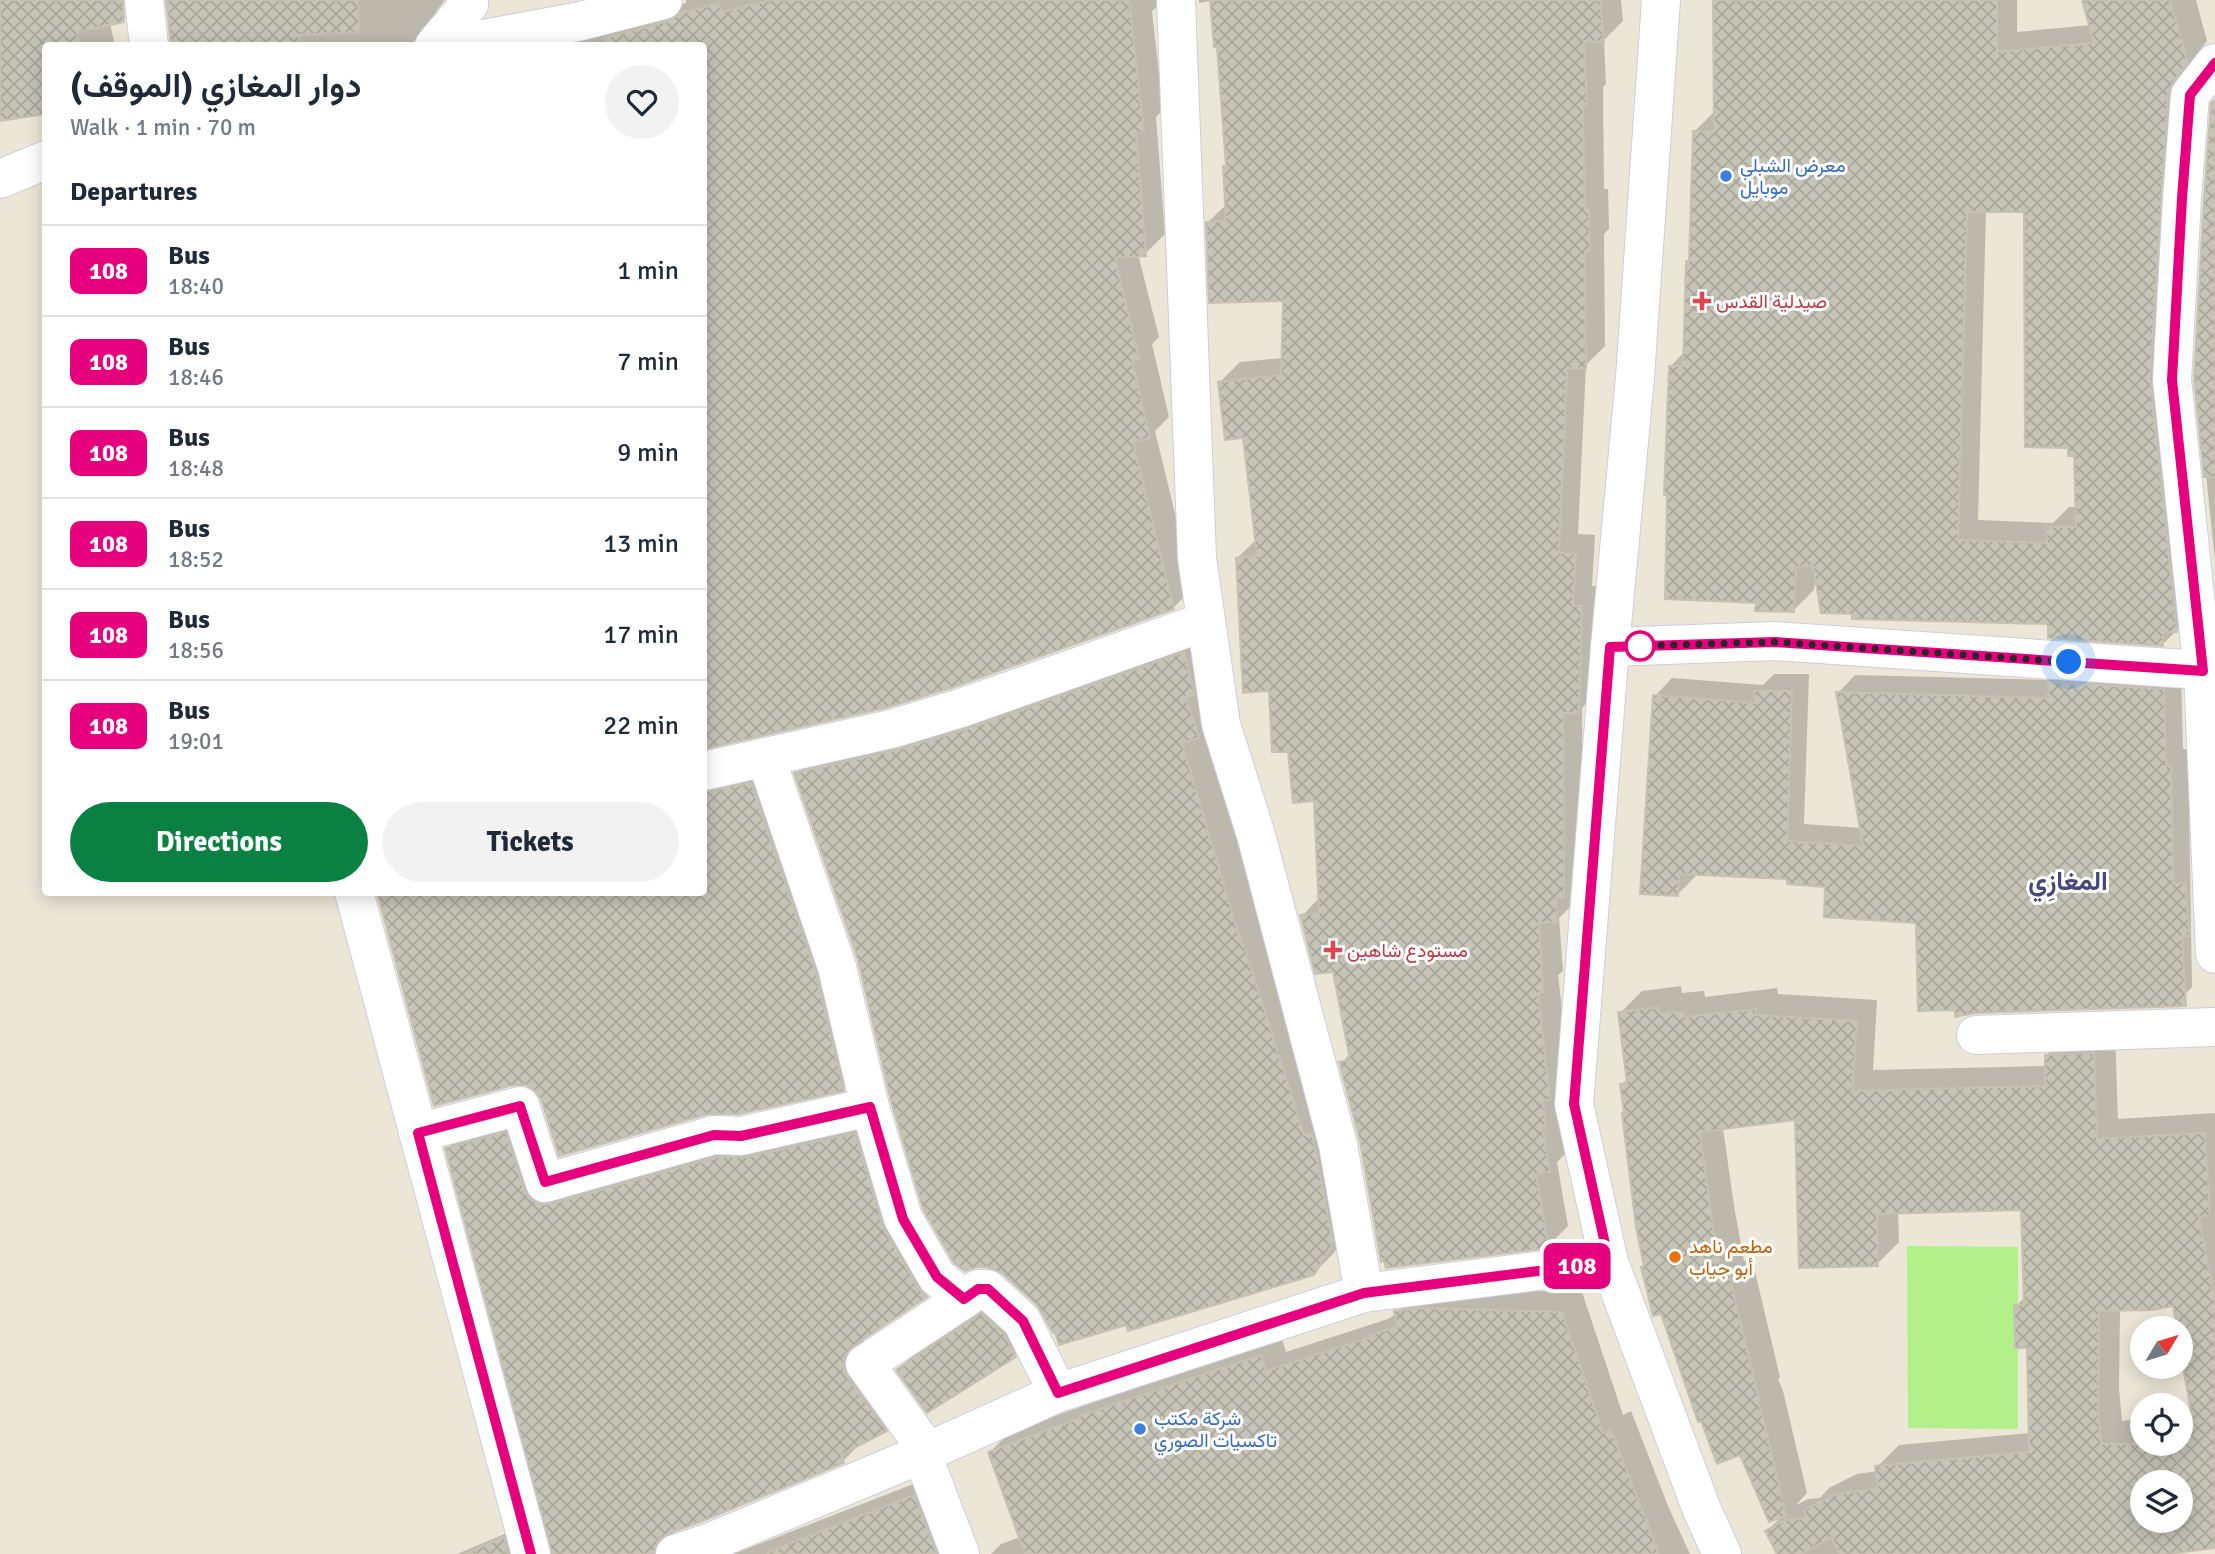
<!DOCTYPE html>
<meta charset="utf-8">
<style>
body{margin:0;font-family:Signika,Vazirmatn,sans-serif;background:#f2f2f3;color:#1f2937;height:100vh;display:flex;flex-direction:column;font-size:26px;white-space:nowrap}
*{box-sizing:border-box;margin:0}
p{font-size:23px;color:#747a83}
.icon{flex:none;width:38px;height:38px;fill:none;stroke:currentColor;stroke-width:2;stroke-linecap:round;stroke-linejoin:round}
.map{position:relative;flex:1;overflow:hidden}
.drawer{position:absolute;left:42px;top:42px;width:665px;height:854px;display:flex;flex-direction:column;background:#fff;border-radius:7px;box-shadow:0 4px 18px #0003}
.drawer>*{flex:none}
.badge{padding:0 14px;border-radius:10px;font-size:24px;line-height:46px}
.needle{width:46px;rotate:52deg}
.controls{position:absolute;left:2130px;top:1316px;display:grid;gap:14px}
.controls a{display:grid;place-items:center;width:63px;height:63px;border-radius:50%;background:#fff;box-shadow:0 4px 18px #0003;font-size:35px}
.you{position:absolute;width:35px;height:35px;margin:-18px;border:5px solid #fff;border-radius:50%;background:#1a73e8;box-shadow:0 0 0 10px #1a73e833}
.map>.badge{position:absolute;translate:-50% -50%;box-shadow:0 0 0 4px #fff}
h2{padding:0 28px;font-size:26px;line-height:63px}
.round{display:grid;place-items:center;flex:none;width:74px;height:74px;border-radius:37px;background:#f2f2f3}
.headline{display:flex;align-items:center;justify-content:space-between;height:119px;padding:0 28px}
h1{font-size:33px;font-weight:700;line-height:52px}
.primary-button{display:flex;gap:14px;margin-top:auto;padding:14px 28px}
.primary-button a{flex:1;height:80px;border-radius:42px;background:#0b8043;color:#fff;font-size:28px;font-weight:700;line-height:80px;text-align:center}
.primary-button a+a{background:#f2f2f3;color:#1f2937}
ul{padding:0;list-style:none}
li{display:flex;align-items:center;gap:21px;height:91px;padding:0 28px;border-top:2px solid #e0e1e3}
li div{flex:1}
li b{display:block;font-size:26px}
li em{font-style:normal}
li .badge{min-width:77px;font-weight:700;text-align:center}
.map>svg:first-child{display:block}
.pitch{fill:#b3f089}
.shadow{fill:#0003;fill-rule:evenodd}
.building{fill:url(#building-cross-hatch);stroke:#c6c2b1;stroke-width:2;fill-rule:evenodd}
.lines{fill:none;stroke-linecap:round;stroke-linejoin:round}
.minor-casing{stroke:#cdcde2;stroke-width:40}
.minor{stroke:#fff;stroke-width:38}
.line-casing{stroke:#fff;stroke-width:16}
.line{stroke:#e6007e;stroke-width:10}
.walk{stroke:#272727;stroke-width:7;stroke-dasharray:0 12.6}
.shop-dot{fill:#3f7fe0;stroke:#fff;stroke-width:2.5}
.health-dot{fill:#e0444e;stroke:#fff;stroke-width:2.5}
.stop-dot{fill:#fff;stroke:#e6007e;stroke-width:3.5}
.food-dot{fill:#e8710a;stroke:#fff;stroke-width:2.5}
.labels{text-anchor:middle;stroke-width:6;stroke-linejoin:round;paint-order:stroke}
.shop-label{font-size:19px;fill:#366cbe;stroke:#fff;text-anchor:start}
.health-label{font-size:19px;fill:#be3a42;stroke:#fff;text-anchor:start}
.food-label{font-size:19px;fill:#c56008;stroke:#fff;text-anchor:start}
.district-label{font-size:26px;font-weight:bold;fill:#45467b;stroke:#fff}
</style>
<div class="map">
<svg width="2215" height="1554" viewBox="0 0 2215 1554">
<defs>
<pattern id="building-cross-hatch" width="8" height="8" patternUnits="userSpaceOnUse" patternTransform="scale(1.75)"><rect width="8" height="8" fill="#c6c3b7"/><path d="M0 0l8 8M0 8l8-8" fill="none" stroke="#aaa89d"/></pattern>
</defs>
<rect width="100%" height="100%" fill="#ece6d7"/>
<polygon class="pitch" points="1907,1246 2018,1247 2018,1429 1908,1428"/>
<g class="shadow">
<polygon points="0,0 115,0 108,14 115,46 46,46 46,114 0,119"/>
<polygon points="168,0 445,0 437,10 432,23 412,43 378,46 172,46"/>
<polygon points="686,0 1165,0 1152,11 1163,110 1156,117 1165,234 1145,254 1138,254 1159,337 1152,344 1169,417 1155,431 1193,588 1173,608 885,706 704,747 704,46 518,46 686,3"/>
<polygon points="1199,0 1621,0 1623,21 1604,40 1606,84 1603,87 1604,189 1608,189 1609,229 1604,234 1605,346 1586,365 1578,534 1595,535 1592,586 1601,587 1598,692 1582,708 1583,875 1576,901 1559,918 1563,971 1558,975 1570,1078 1569,1150 1557,1162 1568,1226 1548,1246 1361,1141 1341,1063 1351,1053 1334,970 1302,916 1320,897 1316,799 1290,750 1271,689 1237,558 1257,539 1245,436 1220,382 1240,362 1283,358 1284,300 1208,222 1227,204 1224,167 1227,164 1218,45 1212,1 1199,3"/>
<path d="M1715 0H2017V32L2091 25 2084 0H2196L2207 41 2193 59 2188 71 2170 357 2197 610 2163 644 2049 622 1854 612 1816 576 1814 590 1794 610 1757 601 1669 493 1670 367 1685 351 1687 261 1691 258 1694 132 1715 111ZM1986 210 2026 211 2076 455 2077 507H2069L2053 523 1978 520Z"/>
<polygon points="2215,101 2215,561 2196,379"/>
<polygon points="1205,633 1204,731 1353,1222 1334,1253 1313,1274 1127,1323 1056,1329 859,959 796,774 817,753"/>
<polygon points="2068,665 2181,672 2183,749 2188,749 2192,987 2175,1005 1975,1011 1957,1008 1917,922 1827,885 1789,878 1696,873 1695,877 1678,894 1655,696 1672,678 1763,685 1774,674 1809,674 1804,824 1862,828 1838,693 1855,675 2052,680"/>
<polygon points="704,758 771,764 863,1069 843,1089 542,1098 704,892"/>
<path d="M1681 986 1682 993 1704 991 1705 997 1777 988 1778 994 1877 1000 1873 1070 2047 1066V1055L2068 1034 2115 1032 2118 1119 2215 1113V1546L2155 1554H1779L1767 1531 1782 1516 1741 1453 1645 1265 1622 1084 1628 1078 1620 1013 1642 991ZM1796 1118 1877 1264 1899 1242 1898 1212 2023 1208 2025 1297 2016 1306 2029 1346 2030 1433 1899 1445 1877 1467 1878 1471 1857 1474 1829 1488 1820 1498 1808 1499 1796 1505 1807 1493 1783 1391 1778 1379 1780 1377 1752 1259 1744 1261 1734 1206 1723 1128ZM2174 1304 2178 1328H2180L2192 1410 2180 1412V1444H2142V1418L2122 1421 2119 1388 2120 1309ZM2142 1482H2180V1521H2142Z"/>
<polygon points="525,1114 544,1170 875,1114 946,1276 926,1296 864,1336 863,1346 905,1410 886,1430 862,1442 843,1461 673,1530 674,1541 687,1554 554,1554 447,1149 467,1129"/>
<polygon points="1442,1289 1582,1292 1623,1415 1631,1411 1668,1506 1690,1554 991,1554 1001,1544 1021,1537 990,1452 1010,1432 1281,1336 1286,1352 1388,1319 1396,1314 1416,1292"/>
<polygon points="1007,1290 1039,1331 1014,1356 898,1370 923,1345"/>
<polygon points="934,1476 970,1554 707,1554 732,1546 736,1553"/>
<polygon points="512,1531 519,1554 457,1554"/>
</g>
<g class="building">
<polygon points="0,0 123,0 124,22 77,32 80,46 46,46 46,114 0,121"/>
<polygon points="166,0 358,0 359,32 299,35 300,46 171,46"/>
<polygon points="771,0 1129,0 1144,132 1136,133 1146,256 1115,258 1139,359 1132,361 1150,438 1133,442 1174,609 954,687 885,708 704,749 704,46 606,46 605,38 668,21 679,14 719,3 722,12"/>
<polygon points="1210,0 1600,0 1604,42 1584,41 1587,105 1583,105 1585,208 1589,208 1590,251 1585,251 1586,368 1567,368 1559,553 1576,554 1573,606 1582,606 1579,713 1563,713 1564,897 1556,897 1557,922 1539,923 1543,992 1538,993 1550,1100 1543,1100 1546,1131 1543,1131 1550,1171 1536,1174 1549,1248 1386,1268 1384,1261 1381,1262 1360,1141 1339,1062 1350,1060 1333,972 1315,974 1301,918 1300,915 1319,913 1314,801 1293,803 1288,752 1272,752 1269,691 1243,693 1236,558 1257,556 1243,438 1225,440 1218,382 1281,375 1283,301 1209,303 1206,222 1226,221 1223,166 1226,166 1217,47 1214,47"/>
<path d="M1713 0H1997V52L2094 43 2082 0H2170L2188 63 2173 82 2168 93 2150 379 2177 632H2163V646L2048 638V624L1852 619V614L1821 613 1813 565 1796 567 1794 612 1755 611 1756 603 1665 599 1667 495H1664L1669 366H1683L1686 261H1689L1693 131 1714 132ZM1967 212H2024L2025 447 2068 448V456H2074L2076 527H2046L2047 543 1958 540Z"/>
<polygon points="2213,101 2215,101 2215,477 2204,477 2194,379 2204,199 2211,103"/>
<polygon points="1184,652 1195,695 1186,696 1199,738 1182,743 1242,946 1244,946 1304,1135 1312,1133 1333,1244 1314,1275 1128,1331 1126,1325 1059,1345 1055,1332 1053,1333 1037,1305 1002,1273 987,1267 977,1267 965,1271 954,1263 923,1209 891,1101 858,960 794,773 896,750 967,729"/>
<polygon points="2048,682 2164,689 2166,766 2171,766 2173,884 2185,883 2190,936 2182,936 2186,1006 1975,1013 1955,1017 1955,1010 1918,1011 1916,923 1824,917 1825,887 1787,884 1787,879 1679,874 1678,896 1640,894 1653,695 1755,703 1754,691 1792,691 1787,841 1863,846 1836,692 2046,698 2046,695 2049,695"/>
<polygon points="751,783 816,973 844,1091 739,1114 708,1114 559,1156 541,1099 535,1091 526,1085 514,1085 434,1106 377,892 704,892 704,792"/>
<path d="M1659 1007 1660 1014 1683 1012 1684 1017 1756 1009V1015L1857 1021 1852 1091 2045 1086V1055L2094 1053 2097 1139 2205 1133 2210 1216 2199 1217 2215 1304V1548L2169 1554H1839L1832 1537 1801 1554H1777L1765 1531 1785 1520 1806 1518 1805 1510 1833 1495 1878 1488 1875 1466 2029 1452 2027 1348H2015L2014 1305H2024L2021 1210 1877 1214 1878 1266 1799 1268 1795 1120 1700 1132 1713 1228 1723 1281 1730 1279 1759 1400 1757 1401 1762 1413 1786 1516 1769 1522 1740 1455 1717 1464 1701 1421 1698 1422 1661 1314 1653 1316 1641 1267 1644 1266 1636 1227 1622 1113H1624L1620 1084 1627 1083 1618 1012ZM2173 1306 2177 1328H2180V1351L2194 1427 2180 1429V1444H2101L2098 1410 2099 1311 2153 1310ZM2142 1482H2180V1521H2142Z"/>
<polygon points="506,1132 524,1190 531,1199 541,1204 551,1204 717,1157 746,1157 855,1133 884,1229 918,1288 927,1297 853,1346 845,1355 843,1367 847,1377 887,1431 841,1455 844,1463 700,1522 667,1534 658,1540 654,1554 552,1554 445,1148"/>
<polygon points="1421,1308 1562,1312 1603,1433 1611,1430 1659,1554 1025,1554 988,1452 1080,1418 1079,1416 1261,1355 1266,1371 1371,1337 1370,1335 1397,1327 1394,1311"/>
<polygon points="981,1313 1004,1334 1016,1357 927,1413 896,1370"/>
<polygon points="914,1495 937,1554 768,1554 768,1552"/>
<polygon points="504,1537 508,1554 465,1554"/>
</g>
<g class="lines">
<defs>
<g id="minor">
<polyline points="144,0 149,46"/>
<polyline points="1176,0 1197,558 1221,724 1256,835 1338,1145 1364,1293"/>
<polyline points="1661,0 1635,377 1610,647 1574,1104 1609,1262 1702,1510 1722,1554"/>
<polyline points="434,46 469,4 468,0"/>
<polyline points="446,46 581,21 663,0"/>
<polyline points="2215,63 2190,95 2182,198 2172,380 2203,671 2215,954"/>
<polyline points="0,179 46,160"/>
<polyline points="1610,647 1775,641 2215,671"/>
<polyline points="766,758 837,967 870,1107 903,1218 937,1277 964,1299 865,1364 919,1439 922,1454 960,1554"/>
<polyline points="704,771 891,729 961,708 1204,622"/>
<polyline points="354,892 531,1554"/>
<polyline points="1976,1035 2215,1027"/>
<polyline points="418,1133 520,1106 545,1183 714,1135 741,1136 870,1107"/>
<polyline points="964,1299 978,1289 987,1289 1022,1321 1058,1393"/>
<polyline points="675,1554 708,1543 922,1454 1058,1393 1364,1293 1609,1262"/>
</g>
</defs>
<use href="#minor" class="minor-casing"/>
<use href="#minor" class="minor"/>
</g>
<g class="lines">
<defs>
<polyline id="line" points="531,1554 418,1133 520,1106 545,1182 714,1135 741,1136 870,1107 903,1219 937,1277 964,1299 978,1289 988,1289 1023,1321 1058,1393 1364,1293 1609,1262 1574,1104 1610,647 1775,642 2203,671 2172,380 2182,198 2190,95 2215,63"/>
</defs>
<use href="#line" class="line-casing"/>
<use href="#line" class="line"/>
<polyline class="walk" points="1640,646 1638,646 1775,642 2069,662"/>
</g>
<g class="shop-dot">
<circle cx="1726" cy="176" r="7"/>
<circle cx="1140" cy="1429" r="7"/>
</g>
<g class="health-dot">
<path d="M1698.5 290.5h7v7h7v7h-7v7h-7v-7h-7v-7h7z"/>
<path d="M1329.5 939.5h7v7h7v7h-7v7h-7v-7h-7v-7h7z"/>
</g>
<circle class="stop-dot" cx="1640" cy="646" r="14"/>
<circle class="food-dot" cx="1675" cy="1257" r="7"/>
<g class="labels">
<g class="shop-label">
<text x="1740" y="172">معرض الشبلي<tspan x="1740" dy="22">موبايل</tspan></text>
<text x="1154" y="1425">شركة مكتب<tspan x="1154" dy="22">تاكسيات الصوري</tspan></text>
</g>
<g class="health-label">
<text x="1716" y="308">صيدلية القدس</text>
<text x="1347" y="957">مستودع شاهين</text>
</g>
<g class="food-label">
<text x="1689" y="1253">مطعم ناهد<tspan x="1689" dy="22">أبو جياب</tspan></text>
</g>
<g class="district-label">
<text x="2068" y="890">المغازِي</text>
</g>
</g>
</svg>
<div class="controls">
<a><svg class="needle" viewBox="-14 -14 28 28"><path d="M0-13l5 13h-10z" fill="#e53935"/><path d="M0 13l5-13h-10z" fill="#747a83"/></svg></a>
<a><svg class="icon" aria-label="locate" viewBox="0 0 24 24"><circle cx="12" cy="12" r="6"/><path d="M12 2v4M12 18v4M2 12h4M18 12h4"/></svg></a>
<a><svg class="icon" aria-label="layers" viewBox="0 0 24 24"><path d="M12 4l9 5-9 5-9-5zM3 14l9 5 9-5"/></svg></a>
</div>
<div class="you" style="left:2069px;top:662px"></div>
<b class="badge" style="left:1577px;top:1266px;background:#e6007e;color:#fff">108</b>
<section class="drawer">
<div class="headline"><div><h1>دوار المغازي (الموقف)</h1><p>Walk · 1 min · 70 m</p></div><a class="round"><svg class="icon" aria-label="heart" viewBox="0 0 24 24"><path d="M12 20l-8-8c-3-5 5-10 8-4 3-6 11-1 8 4z"/></svg></a></div>
<h2>Departures</h2>
<ul>
<li><span class="badge" style="background:#e6007e;color:#fff">108</span><div><b>Bus</b><p>18:40</p></div><em>1 min</em></li>
<li><span class="badge" style="background:#e6007e;color:#fff">108</span><div><b>Bus</b><p>18:46</p></div><em>7 min</em></li>
<li><span class="badge" style="background:#e6007e;color:#fff">108</span><div><b>Bus</b><p>18:48</p></div><em>9 min</em></li>
<li><span class="badge" style="background:#e6007e;color:#fff">108</span><div><b>Bus</b><p>18:52</p></div><em>13 min</em></li>
<li><span class="badge" style="background:#e6007e;color:#fff">108</span><div><b>Bus</b><p>18:56</p></div><em>17 min</em></li>
<li><span class="badge" style="background:#e6007e;color:#fff">108</span><div><b>Bus</b><p>19:01</p></div><em>22 min</em></li>
</ul>
<div class="primary-button"><a>Directions</a><a>Tickets</a></div>
</section>
</div>
